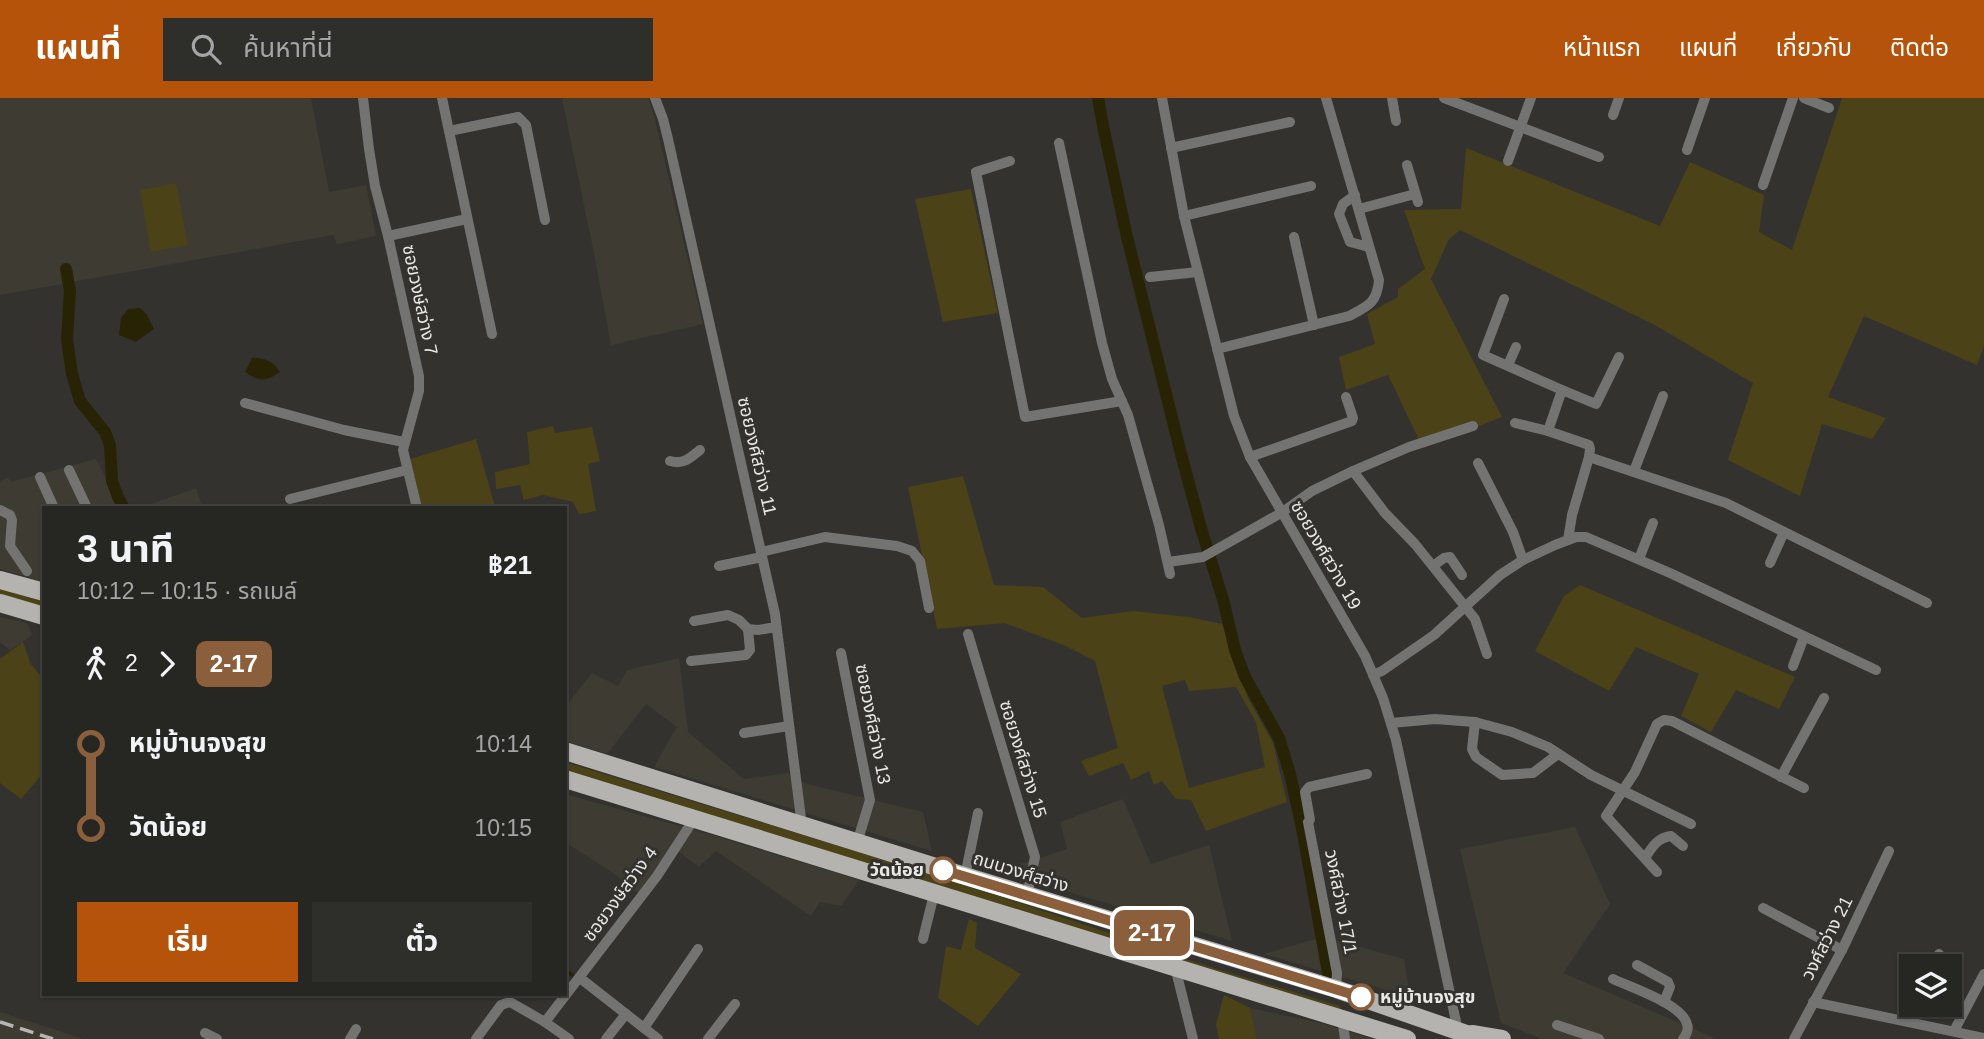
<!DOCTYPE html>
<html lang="th">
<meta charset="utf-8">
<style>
body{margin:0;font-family:Helvetica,"Noto Sans Thai",sans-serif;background:#2e2e2b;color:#f1f3f6;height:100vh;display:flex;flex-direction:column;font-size:26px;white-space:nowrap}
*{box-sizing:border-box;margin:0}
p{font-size:23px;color:#a4a5a6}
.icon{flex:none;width:38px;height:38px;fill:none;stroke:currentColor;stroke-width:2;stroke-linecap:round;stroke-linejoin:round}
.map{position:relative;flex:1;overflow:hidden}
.drawer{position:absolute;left:42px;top:408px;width:525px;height:490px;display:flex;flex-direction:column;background:#262623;border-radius:0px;box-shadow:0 2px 5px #0004,0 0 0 2px #424341}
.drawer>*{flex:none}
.badge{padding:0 14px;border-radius:10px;font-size:24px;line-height:46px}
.controls{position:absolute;left:1899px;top:856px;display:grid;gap:14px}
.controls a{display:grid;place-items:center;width:63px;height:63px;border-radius:0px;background:#262623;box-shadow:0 2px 5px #0004,0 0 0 2px #424341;font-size:35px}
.map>.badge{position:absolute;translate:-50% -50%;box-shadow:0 0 0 4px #fff}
.legs{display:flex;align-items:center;gap:10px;height:77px;padding:0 35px;font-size:23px}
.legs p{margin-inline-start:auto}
.headline{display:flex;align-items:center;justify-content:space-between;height:119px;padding:0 35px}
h1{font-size:38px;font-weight:700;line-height:52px}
.cta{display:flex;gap:14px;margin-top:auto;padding:14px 35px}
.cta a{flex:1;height:80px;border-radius:0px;background:#b45309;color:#fff;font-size:28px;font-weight:700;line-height:80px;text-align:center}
.cta a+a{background:#2e2e2b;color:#f1f3f6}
ul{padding:0 35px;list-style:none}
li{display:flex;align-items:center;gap:24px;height:84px;font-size:26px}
li i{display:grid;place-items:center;width:10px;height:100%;margin:0 9px;background:currentColor}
li i::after{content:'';width:18px;height:18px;margin:-9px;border:5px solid;border-radius:50%;background:#262623}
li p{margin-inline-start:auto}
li:first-child i{background:linear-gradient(#0000 50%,currentColor 0)}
li:last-child i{background:linear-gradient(currentColor 50%,#0000 0)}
header{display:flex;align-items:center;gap:42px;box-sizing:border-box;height:98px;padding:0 35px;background:#b45309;color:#fff}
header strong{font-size:33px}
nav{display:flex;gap:38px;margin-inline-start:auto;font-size:24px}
.search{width:490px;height:63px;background:#2e2e2b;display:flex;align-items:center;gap:18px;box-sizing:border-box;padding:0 24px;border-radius:0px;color:#a4a5a6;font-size:26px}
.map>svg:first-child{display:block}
.built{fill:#3e3c32}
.green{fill:#4b4218;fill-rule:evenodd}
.water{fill:#292305}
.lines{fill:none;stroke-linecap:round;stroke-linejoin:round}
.stream{stroke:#292305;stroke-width:3.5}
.canal{stroke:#292305;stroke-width:12}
.street{stroke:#737371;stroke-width:10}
.primary{stroke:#b4b3af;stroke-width:18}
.rail{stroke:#b7b6b4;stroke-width:3.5;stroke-dasharray:14 7;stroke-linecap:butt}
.line-1-casing{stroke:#fff;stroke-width:16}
.line-1{stroke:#8b5e3c;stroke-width:10}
.stop-1-dot{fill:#fff;stroke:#8b5e3c;stroke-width:3.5}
.labels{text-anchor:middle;stroke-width:6;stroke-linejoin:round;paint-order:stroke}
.street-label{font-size:18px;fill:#e9e8e6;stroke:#33322f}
.stop-label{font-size:18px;font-weight:bold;fill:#e9e8e6;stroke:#33322f;text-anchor:end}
</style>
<header>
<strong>แผนที่</strong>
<div class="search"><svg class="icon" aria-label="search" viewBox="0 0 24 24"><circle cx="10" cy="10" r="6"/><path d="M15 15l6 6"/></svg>ค้นหาที่นี่</div>
<nav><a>หน้าแรก</a><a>แผนที่</a><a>เกี่ยวกับ</a><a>ติดต่อ</a></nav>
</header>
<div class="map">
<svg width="1984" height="941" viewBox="0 0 1984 941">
<rect width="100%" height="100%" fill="#33322f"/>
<g class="built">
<polygon points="0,0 311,0 329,94 366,87 376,138 337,146 333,137 0,197"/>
<polygon points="562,0 648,0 654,18 703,226 611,247 595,160"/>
<polygon points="96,361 121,409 44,410 44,484 0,471 0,383 8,380 11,384"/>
<polygon points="196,390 202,409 143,409"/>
<polygon points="0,519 27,525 32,537 10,552 0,544"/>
<polygon points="679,560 688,634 744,681 788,675 807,686 923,714 932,753 654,669 677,629 646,606 607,656 565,643 565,609 592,575 618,588 627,572"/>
<polygon points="565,696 715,738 859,782 841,808 820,804 811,818 716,753 699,769 678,753 645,801 613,775 565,744"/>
<polygon points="1123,701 1151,766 1209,747 1232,843 999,773 1067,751 1060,724"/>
<polygon points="1575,729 1610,806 1563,875 1717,941 1543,941 1501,925 1460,751"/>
<polygon points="1316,841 1338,843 1404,861 1410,899 1264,856"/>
<polygon points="1250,910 1321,925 1373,941 1257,941"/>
<polygon points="0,914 83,941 0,941"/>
</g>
<g class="green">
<polygon points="1842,0 1984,0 1984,248 1977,267 1864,218 1828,299 1886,320 1872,341 1822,326 1800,398 1728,362 1753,285 1655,227 1460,132 1449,141 1431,181 1502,319 1423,350 1388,277 1346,292 1339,259 1375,246 1367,216 1398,199 1398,191 1425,171 1404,112 1461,111 1466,50 1660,128 1690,64 1764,97 1759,134 1792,152"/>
<polygon points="176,85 188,147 151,154 140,92"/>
<polygon points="971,91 998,215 943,224 915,101"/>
<polygon points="553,328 555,335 592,329 600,363 588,366 596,413 579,416 573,404 543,397 524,402 520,387 496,391 495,374 530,366 527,334"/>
<polygon points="476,341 495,409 422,409 410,361"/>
<path d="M963 378 994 487 1043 489 1082 520 1133 513 1189 519 1222 526 1248 600 1273 645 1287 704 1206 733 1191 702 1176 701 1162 683 1154 687 1149 673 1131 682 1123 665 1089 678 1081 663 1118 650 1095 563 1066 548 1005 525 937 531 908 389ZM1185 582 1189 593 1236 589 1256 624 1265 669 1189 690 1162 588Z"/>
<polygon points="1580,487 1795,579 1779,611 1736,592 1711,634 1681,618 1699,576 1636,549 1609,593 1535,553 1564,498"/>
<polygon points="0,490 44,503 44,510 0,496"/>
<polygon points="23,544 30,565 44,582 44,674 21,701 0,685 0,561"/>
<polygon points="565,664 978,791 1198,865 1340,908 1340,911 565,673"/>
<polygon points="969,821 977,825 975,850 1021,876 978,928 938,900 946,848 961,852"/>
<polygon points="1224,897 1250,910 1257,941 1219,941 1216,927"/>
</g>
<g class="water">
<polygon points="140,210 147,217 154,231 136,244 119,237 121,220 128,211"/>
<path d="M252 260C265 260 273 263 280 274 265 284 260 284 245 274Z"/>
</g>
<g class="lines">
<polyline class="stream" points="565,872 572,877"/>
<g class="canal">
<polyline points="1098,0 1103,28 1127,139 1181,356 1201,430 1224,505 1235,552 1245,579 1279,640 1290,676 1302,730 1328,875"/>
<polyline points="66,171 70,193 67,241 72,276 80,303 105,334 110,347 112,383 118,399 124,410"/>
</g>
<g class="street">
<polyline points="363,0 369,51 375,88 388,138 419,278 419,293 403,352 417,410"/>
<polyline points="442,0 492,236"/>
<polyline points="655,0 663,21 668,41 775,516 802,728"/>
<polyline points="1162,0 1184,118 1234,318 1250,359 1365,558 1383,600 1396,642 1458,933"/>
<polyline points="1392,0 1396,23"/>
<polyline points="1444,0 1599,59"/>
<polyline points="1804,0 1829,10"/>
<polyline points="1613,17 1619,0"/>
<polyline points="449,33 518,19 526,27 545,122"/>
<polyline points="1059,45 1102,245 1112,281 1128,317 1159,427 1170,476"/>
<polyline points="1171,50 1290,24"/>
<polyline points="1687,52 1705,0"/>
<polyline points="1010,63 976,74 1025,319 1122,303"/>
<polyline points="1508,63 1531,0"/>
<polyline points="1407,67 1418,104"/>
<polyline points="1763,87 1793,0"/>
<polyline points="1355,97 1343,106 1339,116 1350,144 1369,149"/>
<polyline points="1359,111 1415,96"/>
<polyline points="1184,118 1311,88"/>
<polyline points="388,138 467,121"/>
<polyline points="1294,139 1314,227"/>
<polyline points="1150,179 1198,174"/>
<polyline points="1504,201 1483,257 1562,292"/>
<path d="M1217 251 1349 218C1368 208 1377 205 1379 182L1326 0"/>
<polyline points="1508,267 1516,249"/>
<polyline points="245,305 344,332 404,344"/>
<polyline points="1515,325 1548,333"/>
<polyline points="1250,359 1352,323 1353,320 1346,299"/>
<polyline points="1589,359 1590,351 1589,347 1548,333 1549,330 1562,292 1596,306 1619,259"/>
<path d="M670 363C684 367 690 360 700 352"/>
<polyline points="1478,365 1513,434 1523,462"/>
<polyline points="69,372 87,410"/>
<polyline points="1353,373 1385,415 1415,446 1475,521 1487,556"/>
<polyline points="1634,373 1663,298"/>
<polyline points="40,379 54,410"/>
<polyline points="290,401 407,372"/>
<polyline points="0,412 10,417 12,422 10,448 27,473"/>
<polyline points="1568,442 1572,417 1589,359 1726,405 1927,505"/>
<polyline points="761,454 825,439 897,448 912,453 920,463 929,510"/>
<polyline points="1639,461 1653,425"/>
<polyline points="1168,464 1203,459 1281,415 1312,393 1353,373 1409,349 1473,328"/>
<polyline points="1770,465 1784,434"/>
<polyline points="719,468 762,459"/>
<polyline points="1433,468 1444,460 1450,459 1462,477"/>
<polyline points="694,523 728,517 739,522 748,531 758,532 776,529"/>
<polyline points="968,536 1035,759 1027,798"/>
<polyline points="841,555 870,702 857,745"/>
<polyline points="691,563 746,557 750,552 748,531"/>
<polyline points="1793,568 1804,539"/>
<polyline points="1373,577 1382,573 1434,537 1500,477 1523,462 1555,447 1576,439 1586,439 1670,475 1876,572"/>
<polyline points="1475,624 1472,651 1476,659 1502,677 1533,675 1558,656"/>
<polyline points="1391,625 1435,621 1475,624 1512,634 1548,649 1591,677 1691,726"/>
<polyline points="744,635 789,628"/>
<polyline points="1781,679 1824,600"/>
<path d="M1645 760C1652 749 1657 740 1671 738L1683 748"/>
<polyline points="1657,774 1606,718 1635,674 1657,626 1664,622 1672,623 1804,690"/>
<polyline points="965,778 978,715"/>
<polyline points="1763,810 1842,852"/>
<polyline points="923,841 934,796"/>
<polyline points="1637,867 1668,884 1670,889 1664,904"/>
<polyline points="1932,868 1939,856"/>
<polyline points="1175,869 1193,941"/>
<polyline points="580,880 658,941"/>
<path d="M1613 881C1630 889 1682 906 1687 926 1689 931 1686 937 1683 941"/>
<polyline points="1336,891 1337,875 1308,724 1310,722 1305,694 1309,689 1367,676"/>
<polyline points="1813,904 1984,940"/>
<polyline points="1342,920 1345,941"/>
<polyline points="1903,922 1911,906"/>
<polyline points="545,924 657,778 694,721"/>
<polyline points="1557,927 1599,941"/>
<polyline points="644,930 698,851"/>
<polyline points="1954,933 1984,876"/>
<polyline points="205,935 217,941"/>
<polyline points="350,941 356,931"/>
<polyline points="476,941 501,907 510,904 545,924 569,941"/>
<polyline points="606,941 626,916"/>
<polyline points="708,941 735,906"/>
<polyline points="1794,941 1842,852 1889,753"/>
</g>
<g class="primary">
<polyline points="0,482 44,494"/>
<polyline points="0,505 44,518"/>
<polyline points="565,653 965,778 1336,891 1481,941"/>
<polyline points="565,681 1407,941"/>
<polyline points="1472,936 1502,941"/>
</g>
<polyline class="rail" points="0,924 53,941"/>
</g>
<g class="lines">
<defs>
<polyline id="line-1" points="943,772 1361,899"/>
</defs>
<use href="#line-1" class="line-1-casing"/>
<use href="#line-1" class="line-1"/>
</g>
<g class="stop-1-dot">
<circle cx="943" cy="772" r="12"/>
<circle cx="1361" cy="899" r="12"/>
</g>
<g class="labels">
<g class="street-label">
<text transform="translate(420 202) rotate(78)" y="6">ซอยวงษ์สว่าง 7</text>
<text transform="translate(757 358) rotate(77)" y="6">ซอยวงศ์สว่าง 11</text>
<text transform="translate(1326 457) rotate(60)" y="6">ซอยวงศ์สว่าง 19</text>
<text transform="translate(873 626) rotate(79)" y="6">ซอยวงศ์สว่าง 13</text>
<text transform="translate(1023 661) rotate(73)" y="6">ซอยวงศ์สว่าง 15</text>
<text transform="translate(1021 774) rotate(17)" y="6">ถนนวงศ์สว่าง</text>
<text transform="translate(620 796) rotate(-54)" y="6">ซอยวงษ์สว่าง 4</text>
<text transform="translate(1341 804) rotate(79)" y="6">วงศ์สว่าง 17/1</text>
<text transform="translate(1827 840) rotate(-63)" y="6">วงศ์สว่าง 21</text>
</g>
<g class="stop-label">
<text x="924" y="778">วัดน้อย</text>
<text x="1380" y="905" text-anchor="start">หมู่บ้านจงสุข</text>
</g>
</g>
</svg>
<div class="controls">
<a><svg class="icon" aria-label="layers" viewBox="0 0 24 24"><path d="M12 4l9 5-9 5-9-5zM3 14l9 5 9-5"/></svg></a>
</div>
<b class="badge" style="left:1152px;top:835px;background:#8b5e3c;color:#fff">2-17</b>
<section class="drawer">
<div class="headline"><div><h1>3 นาที</h1><p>10:12 – 10:15 · รถเมล์</p></div><b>฿21</b></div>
<div class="legs"><svg class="icon" aria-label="walk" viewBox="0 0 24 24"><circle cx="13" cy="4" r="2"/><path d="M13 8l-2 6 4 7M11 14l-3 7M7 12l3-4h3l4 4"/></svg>2<svg class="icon" aria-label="forward" viewBox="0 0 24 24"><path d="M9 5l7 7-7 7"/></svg><b class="badge" style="background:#8b5e3c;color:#fff">2-17</b></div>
<ul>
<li><i style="color:#8b5e3c"></i><b>หมู่บ้านจงสุข</b><p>10:14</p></li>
<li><i style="color:#8b5e3c"></i><b>วัดน้อย</b><p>10:15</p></li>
</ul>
<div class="cta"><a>เริ่ม</a><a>ตั๋ว</a></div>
</section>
</div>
